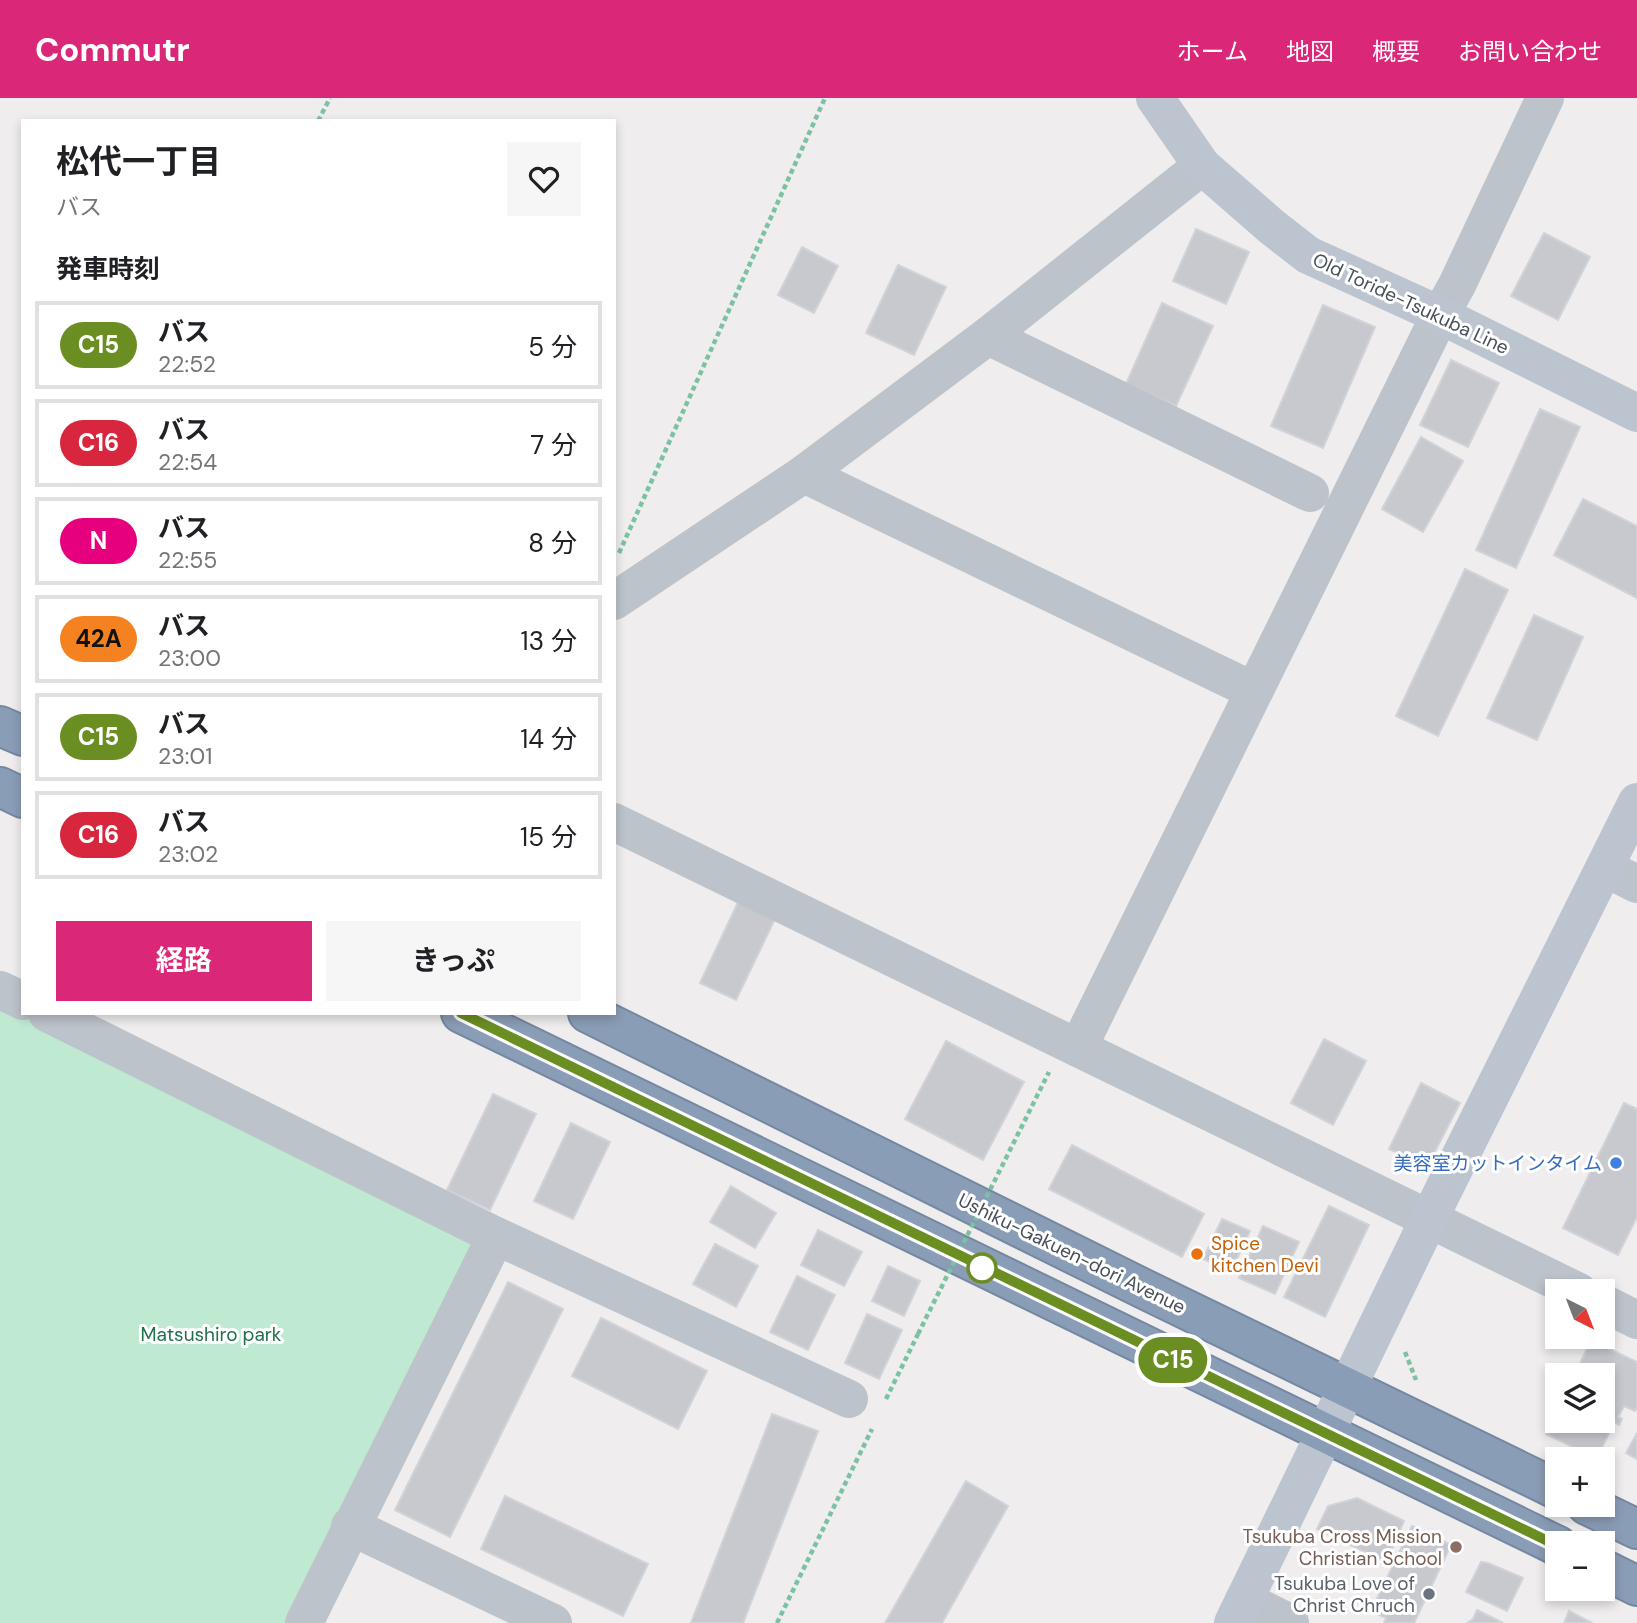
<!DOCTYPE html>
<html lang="ja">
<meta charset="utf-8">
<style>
body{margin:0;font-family:"DM Sans","Noto Sans JP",sans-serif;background:#f6f6f6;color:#202124;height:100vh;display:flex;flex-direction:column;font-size:26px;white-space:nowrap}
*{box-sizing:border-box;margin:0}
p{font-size:23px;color:#757577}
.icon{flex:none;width:38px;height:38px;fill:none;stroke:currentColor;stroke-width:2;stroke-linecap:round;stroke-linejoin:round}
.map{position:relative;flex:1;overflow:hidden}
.details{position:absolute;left:21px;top:21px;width:595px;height:896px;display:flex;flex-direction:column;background:#fff;border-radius:0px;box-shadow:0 4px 10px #0003}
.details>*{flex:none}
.badge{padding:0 14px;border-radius:23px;font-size:24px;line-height:46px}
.needle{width:46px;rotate:138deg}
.tools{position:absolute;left:1545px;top:1181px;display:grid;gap:14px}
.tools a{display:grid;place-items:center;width:70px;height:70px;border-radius:0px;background:#fff;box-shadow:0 4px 10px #0003;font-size:35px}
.map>.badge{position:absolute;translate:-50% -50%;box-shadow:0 0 0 4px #fff}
h2{padding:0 35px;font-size:26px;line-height:63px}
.round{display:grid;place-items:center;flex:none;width:74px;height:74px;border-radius:0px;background:#f6f6f6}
.overview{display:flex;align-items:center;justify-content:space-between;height:119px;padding:0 35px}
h1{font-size:33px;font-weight:700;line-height:52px}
.primary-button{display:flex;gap:14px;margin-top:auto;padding:14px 35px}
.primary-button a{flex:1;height:80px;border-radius:0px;background:#db2777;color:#fff;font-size:28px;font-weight:700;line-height:80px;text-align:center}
.primary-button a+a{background:#f6f6f6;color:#202124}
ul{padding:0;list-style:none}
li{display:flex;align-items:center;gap:21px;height:88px;margin:0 14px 10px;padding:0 21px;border:4px solid #e0e0e0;border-radius:0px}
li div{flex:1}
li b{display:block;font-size:26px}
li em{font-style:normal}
li .badge{min-width:77px;font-weight:700;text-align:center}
header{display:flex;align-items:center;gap:42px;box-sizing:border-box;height:98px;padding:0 35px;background:#db2777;color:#fff}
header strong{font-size:33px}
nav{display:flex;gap:38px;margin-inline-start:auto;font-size:24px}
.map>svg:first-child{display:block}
.green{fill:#bfe9d1}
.building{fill:#c7c9cf;stroke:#d1d3d8;stroke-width:2}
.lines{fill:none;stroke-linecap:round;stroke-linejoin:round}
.highway-casing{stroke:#7588a2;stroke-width:42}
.path{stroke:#7bc2a3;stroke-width:4.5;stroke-dasharray:5 3.5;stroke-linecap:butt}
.street{stroke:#bdc3ca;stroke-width:38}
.secondary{stroke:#bcc4cf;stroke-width:38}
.highway{stroke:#8a9db6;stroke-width:38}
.path-bridge{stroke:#7bc2a3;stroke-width:4.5;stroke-dasharray:5 3.5;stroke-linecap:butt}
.line-casing{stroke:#fff;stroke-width:16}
.line{stroke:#6b8e23;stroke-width:10}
.shop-dot{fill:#3f7fe0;stroke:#fff;stroke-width:2.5}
.food-dot{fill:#e8710a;stroke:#fff;stroke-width:2.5}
.stop-dot{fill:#fff;stroke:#6b8e23;stroke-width:3.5}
.education-dot{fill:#8d6e63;stroke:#fff;stroke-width:2.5}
.worship-dot{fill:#6b7280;stroke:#fff;stroke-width:2.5}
.labels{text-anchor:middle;stroke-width:6;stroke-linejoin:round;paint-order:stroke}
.street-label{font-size:19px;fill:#474f58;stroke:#fff}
.shop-label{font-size:19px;fill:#366cbe;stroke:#fff;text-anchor:end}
.food-label{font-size:19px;fill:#c56008;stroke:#fff;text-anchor:start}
.park-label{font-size:19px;fill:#21704c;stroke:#fff}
.education-label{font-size:19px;fill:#785e54;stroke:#fff;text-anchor:end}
.worship-label{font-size:19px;fill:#5b616d;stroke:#fff;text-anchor:end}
</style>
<header>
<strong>Commutr</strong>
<nav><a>ホーム</a><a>地図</a><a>概要</a><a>お問い合わせ</a></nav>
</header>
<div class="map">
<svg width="1637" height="1525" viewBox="0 0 1637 1525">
<rect width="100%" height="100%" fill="#efeded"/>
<polygon class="green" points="0,892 496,1138 304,1525 0,1525"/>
<g class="building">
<polygon points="1196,131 1249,154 1226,206 1173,183"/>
<polygon points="1544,135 1590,159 1558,222 1511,198"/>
<polygon points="802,149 838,168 814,215 778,197"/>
<polygon points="898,167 946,189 914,257 866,235"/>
<polygon points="1162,205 1213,228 1176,308 1126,286"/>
<polygon points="1323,207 1375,229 1323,350 1271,328"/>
<polygon points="1451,262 1499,285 1468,349 1420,327"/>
<polygon points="1540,311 1580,329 1516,470 1476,452"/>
<polygon points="1421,339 1463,363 1423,434 1382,411"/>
<polygon points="1583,401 1637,428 1637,500 1554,457"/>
<polygon points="1465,471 1508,492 1438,638 1396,618"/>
<polygon points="1534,517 1583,539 1537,642 1487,620"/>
<polygon points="739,802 776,819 736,902 700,885"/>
<polygon points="1324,941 1366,963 1333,1027 1291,1005"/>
<polygon points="946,943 1024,984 983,1062 905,1021"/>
<polygon points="1421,985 1460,1005 1427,1069 1389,1051"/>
<polygon points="493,996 536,1016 490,1112 447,1092"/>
<polygon points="1624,1005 1637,1011 1637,1119 1618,1157 1563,1130"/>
<polygon points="571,1025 610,1044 573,1121 534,1103"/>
<polygon points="1072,1047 1204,1116 1182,1159 1049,1091"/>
<polygon points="731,1088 776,1115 755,1150 710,1124"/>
<polygon points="1329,1108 1369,1127 1325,1219 1284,1199"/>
<polygon points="1222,1121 1250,1133 1231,1173 1203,1161"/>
<polygon points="1263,1128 1299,1144 1275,1196 1239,1180"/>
<polygon points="818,1132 862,1154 844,1188 801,1167"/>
<polygon points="715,1146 758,1168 736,1209 693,1186"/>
<polygon points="888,1168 920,1183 904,1218 872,1203"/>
<polygon points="797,1178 835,1197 808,1252 770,1234"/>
<polygon points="508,1184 563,1211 450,1439 395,1412"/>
<polygon points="867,1216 902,1232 879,1281 845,1265"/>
<polygon points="601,1220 707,1273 678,1331 572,1278"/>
<polygon points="1591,1242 1637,1264 1637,1309 1635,1313 1624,1308 1618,1319 1622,1321 1619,1327 1614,1324 1597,1361 1546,1336 1558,1312 1558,1323 1603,1323 1603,1278 1574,1278"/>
<polygon points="772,1316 818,1333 743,1525 691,1525"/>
<polygon points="1637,1335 1637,1361 1626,1355"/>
<polygon points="966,1383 1008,1408 942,1525 885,1525"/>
<polygon points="505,1398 648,1466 623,1518 481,1451"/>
<polygon points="1357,1400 1404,1423 1386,1464 1317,1431 1328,1408"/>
<polygon points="1412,1428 1451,1447 1414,1525 1384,1525 1386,1520 1371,1513"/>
<polygon points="1481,1464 1488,1465 1523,1480 1507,1513 1466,1494"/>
<polygon points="1477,1512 1503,1525 1467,1525 1473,1521"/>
<polygon points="1569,1513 1592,1525 1564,1525"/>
</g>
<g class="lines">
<defs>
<g id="highway">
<polyline points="0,628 23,638"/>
<polyline points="0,689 23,700"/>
<polyline points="461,915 1558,1448"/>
<polyline points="588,915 1144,1191 1558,1392"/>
<polyline points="1587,1407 1637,1431"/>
<polyline points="1603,1471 1637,1488"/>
</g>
</defs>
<use href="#highway" class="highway-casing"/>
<g class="path">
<polyline points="318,23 330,0"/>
<polyline points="619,455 825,0"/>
<polyline points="1405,1254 1416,1282"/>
<polyline points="886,1301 918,1236"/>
<polyline points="777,1525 872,1331"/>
</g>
<g class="street">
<polyline points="988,238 1310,395"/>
<polyline points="804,376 1254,593"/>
<polyline points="614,503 804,376 988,238 1202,68"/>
<polyline points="614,724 1579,1194"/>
<polyline points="1605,770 1637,786"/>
<polyline points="0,892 23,903"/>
<polyline points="47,915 496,1138 304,1525"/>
<polyline points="1078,950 1440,217 1457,187 1545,0"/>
<polyline points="496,1138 849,1301"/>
<polyline points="1603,1205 1637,1222"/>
<polyline points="350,1428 553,1525"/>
<polyline points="1244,1502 1290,1525"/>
</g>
<g class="secondary">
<polyline points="1155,0 1202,68 1272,129 1308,157 1440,217 1637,315"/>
<polyline points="1233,1525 1429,1121 1637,704"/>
</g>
<use href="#highway" class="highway"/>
<polyline class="path-bridge" points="918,1236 1049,974"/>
</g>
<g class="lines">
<defs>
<polyline id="line" points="461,915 1558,1448"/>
</defs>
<use href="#line" class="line-casing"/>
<use href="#line" class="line"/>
</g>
<circle class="shop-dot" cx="1616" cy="1065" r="7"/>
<circle class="food-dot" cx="1197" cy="1156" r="7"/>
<circle class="stop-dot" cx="982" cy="1170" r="14"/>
<circle class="education-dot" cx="1456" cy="1449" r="7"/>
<circle class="worship-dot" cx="1429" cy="1496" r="7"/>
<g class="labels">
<g class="street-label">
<text transform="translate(1411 205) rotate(25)" y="7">Old Toride-Tsukuba Line</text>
<text transform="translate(1072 1155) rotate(26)" y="7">Ushiku-Gakuen-dori Avenue</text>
</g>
<g class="shop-label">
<text x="1602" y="1072">美容室カットインタイム</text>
</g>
<g class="food-label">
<text x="1211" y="1152">Spice<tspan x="1211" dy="22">kitchen Devi</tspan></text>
</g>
<g class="park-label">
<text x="211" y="1243">Matsushiro park</text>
</g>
<g class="education-label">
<text x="1442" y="1445">Tsukuba Cross Mission<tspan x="1442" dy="22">Christian School</tspan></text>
</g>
<g class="worship-label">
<text x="1415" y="1492">Tsukuba Love of<tspan x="1415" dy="22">Christ Chruch</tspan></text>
</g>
</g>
</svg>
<div class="tools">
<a><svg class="needle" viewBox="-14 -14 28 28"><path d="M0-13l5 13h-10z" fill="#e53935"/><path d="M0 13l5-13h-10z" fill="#757577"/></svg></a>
<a><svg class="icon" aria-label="layers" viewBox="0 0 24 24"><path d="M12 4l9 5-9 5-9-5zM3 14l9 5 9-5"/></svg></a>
<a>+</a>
<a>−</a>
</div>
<b class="badge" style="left:1173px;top:1262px;background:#6b8e23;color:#fff">C15</b>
<section class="details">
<div class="overview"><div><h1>松代一丁目</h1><p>バス</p></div><a class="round"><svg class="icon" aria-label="heart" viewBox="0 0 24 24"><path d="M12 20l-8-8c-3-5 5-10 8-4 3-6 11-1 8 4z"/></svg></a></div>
<h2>発車時刻</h2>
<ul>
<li><span class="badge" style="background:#6b8e23;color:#fff">C15</span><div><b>バス</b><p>22:52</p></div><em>5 分</em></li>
<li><span class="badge" style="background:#d7263d;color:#fff">C16</span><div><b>バス</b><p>22:54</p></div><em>7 分</em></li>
<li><span class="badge" style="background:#e6007e;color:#fff">N</span><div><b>バス</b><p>22:55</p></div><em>8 分</em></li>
<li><span class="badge" style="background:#f58220;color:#111">42A</span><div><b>バス</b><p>23:00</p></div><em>13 分</em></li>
<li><span class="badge" style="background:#6b8e23;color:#fff">C15</span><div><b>バス</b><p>23:01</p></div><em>14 分</em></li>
<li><span class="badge" style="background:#d7263d;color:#fff">C16</span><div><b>バス</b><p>23:02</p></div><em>15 分</em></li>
</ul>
<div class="primary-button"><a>経路</a><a>きっぷ</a></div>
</section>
</div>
